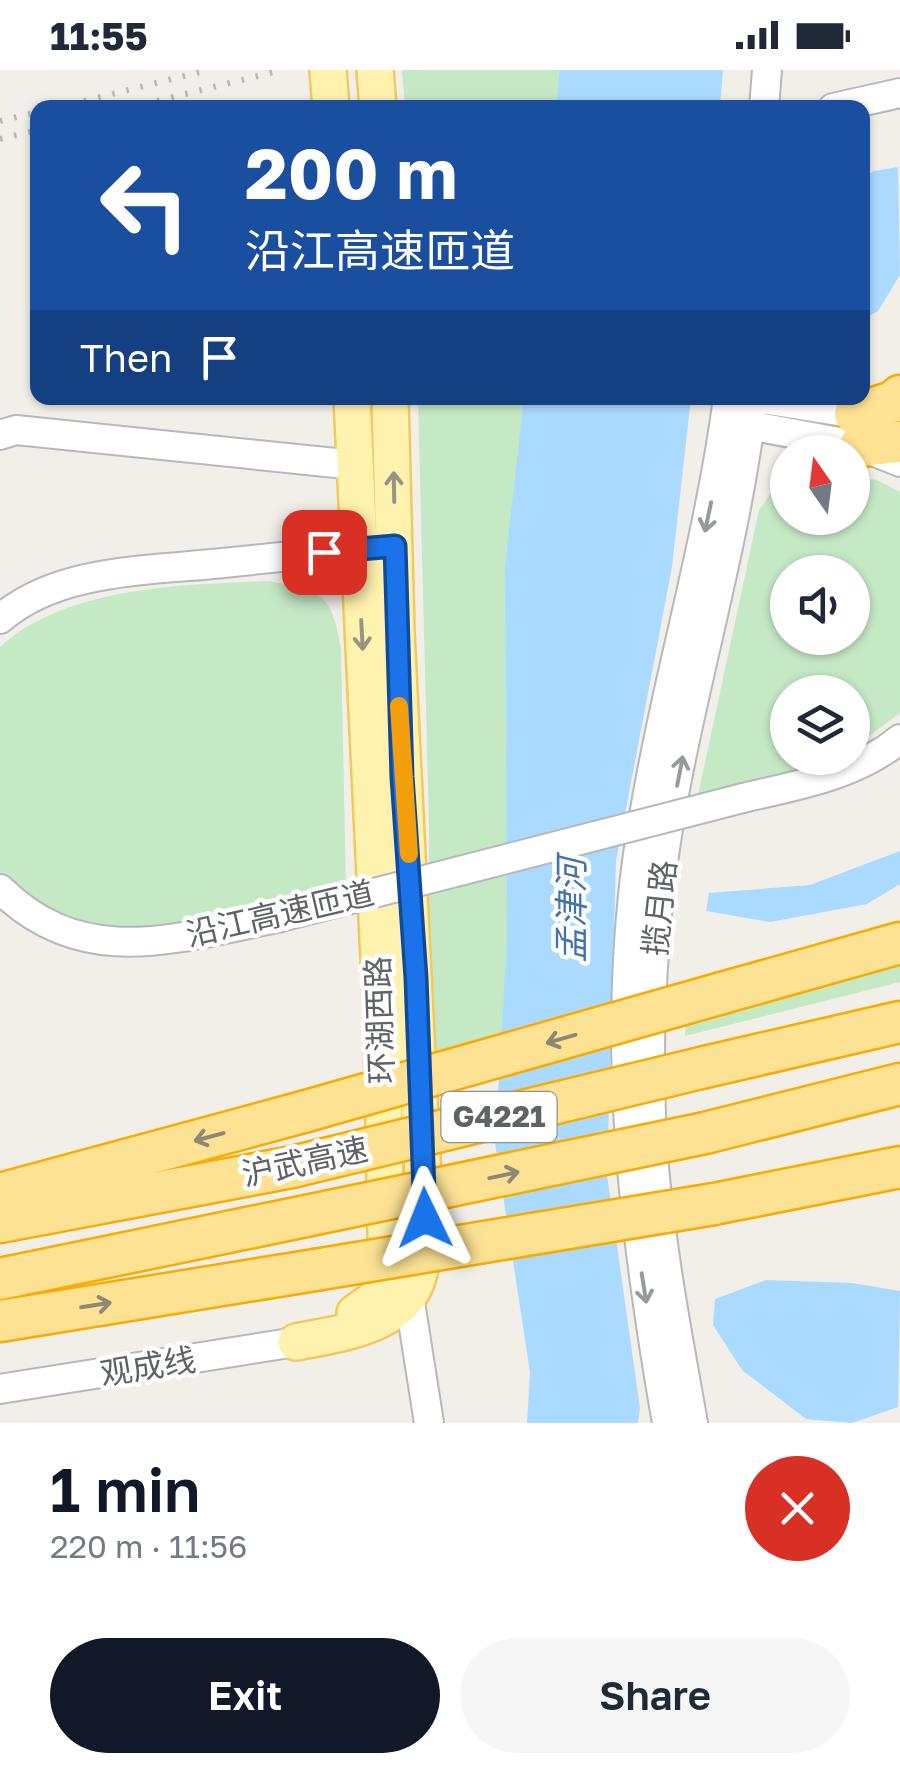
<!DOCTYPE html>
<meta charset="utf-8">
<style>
body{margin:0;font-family:"Golos Text","Noto Sans SC",sans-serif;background:#f6f6f7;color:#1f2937;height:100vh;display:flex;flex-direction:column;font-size:38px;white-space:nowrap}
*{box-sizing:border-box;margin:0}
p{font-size:32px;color:#747a83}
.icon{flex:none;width:55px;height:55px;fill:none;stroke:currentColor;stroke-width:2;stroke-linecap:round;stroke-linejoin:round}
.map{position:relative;height:1353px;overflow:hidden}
.sheet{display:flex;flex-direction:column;background:#fff;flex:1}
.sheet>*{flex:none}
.hud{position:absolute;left:30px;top:30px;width:840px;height:305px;border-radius:20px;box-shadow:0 2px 8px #0004;background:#1a4fa0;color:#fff;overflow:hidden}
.needle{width:65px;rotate:346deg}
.fabs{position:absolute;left:770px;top:365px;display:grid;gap:20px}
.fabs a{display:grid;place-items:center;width:100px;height:100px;border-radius:50%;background:#fff;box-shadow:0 2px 8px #0004;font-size:50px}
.pin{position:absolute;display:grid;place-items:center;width:85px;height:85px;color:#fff;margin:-42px;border-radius:20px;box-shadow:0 5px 15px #0006}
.me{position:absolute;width:110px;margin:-55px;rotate:358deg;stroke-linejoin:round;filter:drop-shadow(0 0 8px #0008)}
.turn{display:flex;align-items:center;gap:35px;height:210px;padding:0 50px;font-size:45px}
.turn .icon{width:130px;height:130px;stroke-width:2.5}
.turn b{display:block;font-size:70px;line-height:85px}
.then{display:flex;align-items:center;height:95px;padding:0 50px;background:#0003;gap:20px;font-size:38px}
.round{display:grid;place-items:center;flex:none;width:105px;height:105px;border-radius:52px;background:#f6f6f7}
.headline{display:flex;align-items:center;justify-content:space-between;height:170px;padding:0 50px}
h1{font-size:60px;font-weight:600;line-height:75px;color:#111827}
.action{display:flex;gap:20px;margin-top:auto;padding:20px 50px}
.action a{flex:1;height:115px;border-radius:60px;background:#111827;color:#fff;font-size:40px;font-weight:600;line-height:115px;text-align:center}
.action a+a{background:#f6f6f7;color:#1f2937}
.status{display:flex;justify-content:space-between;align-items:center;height:70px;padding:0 50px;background:#fff;direction:ltr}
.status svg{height:28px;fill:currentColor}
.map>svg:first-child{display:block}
.green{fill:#c5e8c5;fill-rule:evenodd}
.water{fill:#aadaff}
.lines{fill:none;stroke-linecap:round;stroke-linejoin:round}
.minor-casing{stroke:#b5b8bc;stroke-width:32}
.major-casing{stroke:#f2c960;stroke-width:40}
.highway-casing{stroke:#f9ab00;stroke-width:45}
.minor{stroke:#fff;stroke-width:28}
.major{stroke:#fff2af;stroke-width:35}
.highway{stroke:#fde293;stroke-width:40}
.rail{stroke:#b6b7b8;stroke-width:6;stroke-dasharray:2.5 12;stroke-linecap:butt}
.minor-bridge-casing{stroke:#b5b8bc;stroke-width:32;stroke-linecap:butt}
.highway-bridge-casing{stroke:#f9ab00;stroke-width:45;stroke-linecap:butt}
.minor-bridge{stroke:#fff;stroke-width:28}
.highway-bridge{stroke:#fde293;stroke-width:40}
.oneway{stroke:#979581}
.oneway2{stroke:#979a9d}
.oneway3{stroke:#8e8975}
.route-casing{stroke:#114b97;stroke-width:25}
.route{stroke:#1a73e8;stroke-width:18}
.slow{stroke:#f59e0b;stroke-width:18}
.labels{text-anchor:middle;stroke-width:9;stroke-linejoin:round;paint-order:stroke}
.shield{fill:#fff;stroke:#8f9295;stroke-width:2.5}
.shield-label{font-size:30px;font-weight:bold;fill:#5f6368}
.street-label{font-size:32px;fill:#5f6368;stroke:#fff}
.water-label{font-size:35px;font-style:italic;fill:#4174aa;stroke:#fff}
</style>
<div class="status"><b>11:55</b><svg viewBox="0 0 49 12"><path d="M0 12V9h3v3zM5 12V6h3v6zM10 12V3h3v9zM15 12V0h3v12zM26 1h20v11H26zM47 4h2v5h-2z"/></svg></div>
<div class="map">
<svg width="900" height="1353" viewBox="0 0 900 1353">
<rect width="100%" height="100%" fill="#f1efe8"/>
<g class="green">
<path d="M402,0H600L597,37H405Z"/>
<path d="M418,328H577L552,972L428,1004L429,756Z"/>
<path d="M853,406L877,410L900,422V643L853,678L852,622H788V688H837L827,694L697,730L759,440L776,416L787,410L788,448H852ZM788,502H852V568H788Z"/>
<path d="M269,511C322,521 331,522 341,578L346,820L195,856L128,862L66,854L0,807V577C68,516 182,515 269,511Z"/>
<path d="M900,895V912L685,966L686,954Z"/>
</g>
<g class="water">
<path d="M560,0H723L720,37H556Z"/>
<path d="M898,97L900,205L878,241L863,249V108L874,101Z"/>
<path d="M524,328H691L672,497L616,791L607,1105L640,1338L638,1353H527L530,1302L495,1073L507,872L505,497Z"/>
<path d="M900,781V814L867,834L770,852L706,841L709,823L810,815Z"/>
<path d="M766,1210L852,1213L900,1221L898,1337L852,1353L806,1349L742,1300L713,1255L715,1229Z"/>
</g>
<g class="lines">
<g class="minor-casing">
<g id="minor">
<path d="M764,38L767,0"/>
<path d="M833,38L900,23"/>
<path d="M757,328L869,346"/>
<path d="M732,352L860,376L900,392"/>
<path d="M0,365L16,360L355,395"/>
<path d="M0,549C58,498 150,501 223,493C274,488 326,482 377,477"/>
<path d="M743,728C798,715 855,706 900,669"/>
<path d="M0,819C83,901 176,868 277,848"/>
<path d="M409,1226L429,1353"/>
<path d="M0,1319L296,1272"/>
<path d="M667,1353C632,1154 609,960 642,758C665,614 709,473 728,328"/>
<path d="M693,1353C678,1269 662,1184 654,1098C648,1019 649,936 656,856C670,677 733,506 753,328"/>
</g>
</g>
<g class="major-casing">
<g id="major">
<path d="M328,0L331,38"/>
<path d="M375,0L378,38"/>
<path d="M352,328L382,951L387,1220L355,1243"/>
<path d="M296,1272C341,1263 406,1257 419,1203C423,1186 423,1166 425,1148L396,562L390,328"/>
</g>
</g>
<g class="highway-casing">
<g id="highway">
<path d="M855,344L893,332L900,326"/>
<path d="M860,376L900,372"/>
<path d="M722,923L900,873"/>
<path d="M705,997L900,952"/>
<path d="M705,1063L900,1014"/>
<path d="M0,1124L303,1042"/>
<path d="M714,1134L900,1097"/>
<path d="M0,1152L292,1097"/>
<path d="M0,1209L306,1146"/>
<path d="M0,1251L315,1200"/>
</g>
</g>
<use href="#minor" class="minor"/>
<use href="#major" class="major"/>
<use href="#highway" class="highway"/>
<g class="rail">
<path d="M56,38L208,0"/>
<path d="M129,38L282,0"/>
<path d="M0,51L38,42"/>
<path d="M0,69L38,60"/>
</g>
<g class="minor-bridge-casing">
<path id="minor-bridge" d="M277,848L743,728"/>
</g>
<g class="highway-bridge-casing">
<g id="highway-bridge">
<path d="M303,1042L722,923"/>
<path d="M292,1097L705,997"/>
<path d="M306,1146L705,1063"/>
<path d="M315,1200L714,1134"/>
</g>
</g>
<use href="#minor-bridge" class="minor-bridge"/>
<use href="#highway-bridge" class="highway-bridge"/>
</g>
<defs><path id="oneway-shaft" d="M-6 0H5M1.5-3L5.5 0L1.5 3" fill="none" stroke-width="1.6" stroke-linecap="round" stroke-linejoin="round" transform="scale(2.5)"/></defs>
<g class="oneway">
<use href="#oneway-shaft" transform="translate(394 417) rotate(-91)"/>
<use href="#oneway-shaft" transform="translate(362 565) rotate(87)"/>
</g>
<g class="oneway2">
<use href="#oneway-shaft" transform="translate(708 447) rotate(102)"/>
<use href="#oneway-shaft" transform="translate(680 701) rotate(-79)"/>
<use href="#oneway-shaft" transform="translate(644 1218) rotate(81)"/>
</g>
<g class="oneway3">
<use href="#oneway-shaft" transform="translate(561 969) rotate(164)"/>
<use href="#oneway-shaft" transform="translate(209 1067) rotate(165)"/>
<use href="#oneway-shaft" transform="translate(504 1105) rotate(-12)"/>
<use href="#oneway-shaft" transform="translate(96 1235) rotate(-9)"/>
</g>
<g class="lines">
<g class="route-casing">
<path id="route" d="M324,482L395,476L402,707L416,908L425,1148"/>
</g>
<use href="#route" class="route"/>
<path class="slow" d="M399,636L409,784"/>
</g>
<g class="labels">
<rect class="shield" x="441.5" y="1022" width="115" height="50" rx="8"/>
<g class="shield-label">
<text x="499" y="1057">G4221</text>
</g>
<g class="street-label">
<text transform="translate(660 838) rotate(-84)" y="11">揽月路</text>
<text transform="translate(280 844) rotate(-13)" y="11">沿江高速匝道</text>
<text transform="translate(380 950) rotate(-92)" y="11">环湖西路</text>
<text transform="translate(305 1092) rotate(-12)" y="11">沪武高速</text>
<text transform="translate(148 1297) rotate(-9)" y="11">观成线</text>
</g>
<g class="water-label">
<text transform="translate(572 840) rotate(-90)" y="12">孟津河</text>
</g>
</g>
</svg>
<div class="fabs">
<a><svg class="needle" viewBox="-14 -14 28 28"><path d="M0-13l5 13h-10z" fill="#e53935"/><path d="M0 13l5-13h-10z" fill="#747a83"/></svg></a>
<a><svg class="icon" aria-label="sound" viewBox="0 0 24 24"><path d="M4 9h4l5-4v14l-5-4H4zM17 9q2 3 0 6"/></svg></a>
<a><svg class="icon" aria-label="layers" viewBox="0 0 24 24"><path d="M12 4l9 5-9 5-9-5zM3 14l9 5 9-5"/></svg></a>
</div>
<div class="pin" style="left:324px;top:482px;background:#d93025"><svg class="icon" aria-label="arrive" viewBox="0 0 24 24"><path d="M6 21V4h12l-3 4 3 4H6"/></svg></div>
<svg class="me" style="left:425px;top:1148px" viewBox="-20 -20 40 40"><path d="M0-17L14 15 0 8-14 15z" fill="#1a73e8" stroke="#fff" stroke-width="4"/></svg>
<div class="hud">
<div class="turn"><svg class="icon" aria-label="left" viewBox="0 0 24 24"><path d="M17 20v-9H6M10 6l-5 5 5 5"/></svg><div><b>200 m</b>沿江高速匝道</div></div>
<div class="then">Then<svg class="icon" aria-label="arrive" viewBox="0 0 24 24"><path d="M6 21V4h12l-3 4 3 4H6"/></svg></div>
</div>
</div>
<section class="sheet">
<div class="headline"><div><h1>1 min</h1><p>220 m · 11:56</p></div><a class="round" style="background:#d93025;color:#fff"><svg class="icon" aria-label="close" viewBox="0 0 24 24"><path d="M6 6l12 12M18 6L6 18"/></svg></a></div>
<div class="action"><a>Exit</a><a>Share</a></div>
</section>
